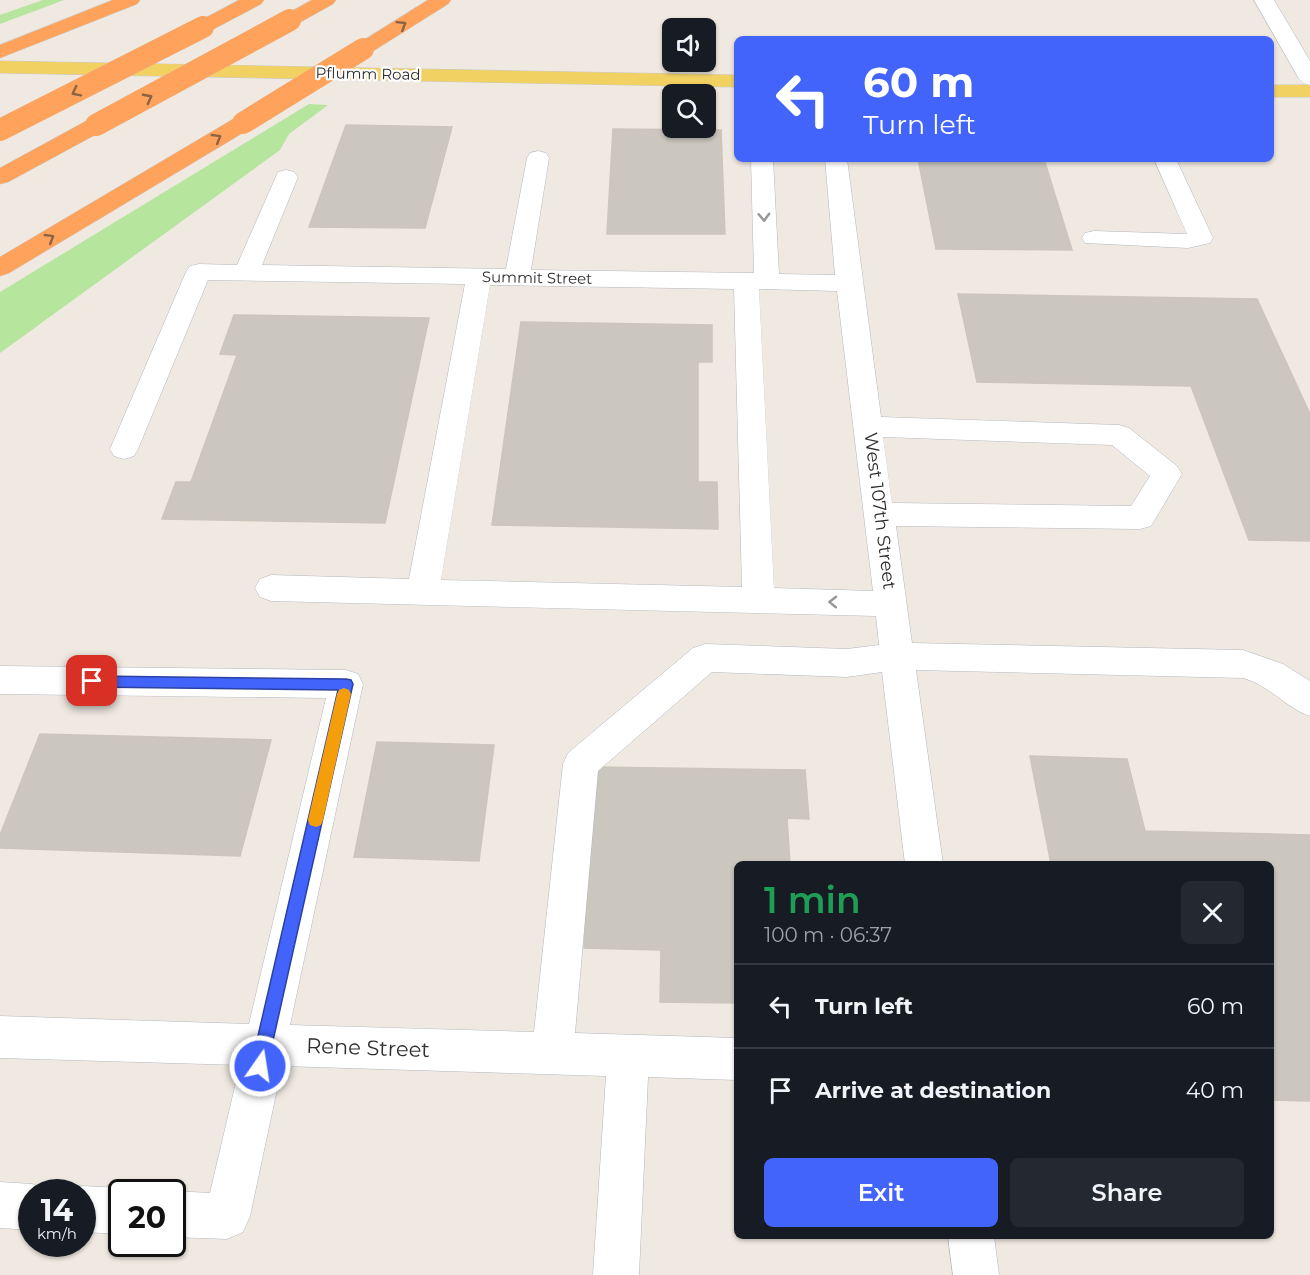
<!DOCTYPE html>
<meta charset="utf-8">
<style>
body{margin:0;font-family:Montserrat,sans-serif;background:#242831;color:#f1f3f6;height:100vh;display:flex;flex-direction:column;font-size:22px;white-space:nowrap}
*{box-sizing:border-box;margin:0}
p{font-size:20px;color:#9ea1a6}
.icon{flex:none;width:33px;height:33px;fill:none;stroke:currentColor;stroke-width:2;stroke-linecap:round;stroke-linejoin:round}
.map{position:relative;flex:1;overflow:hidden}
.drawer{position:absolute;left:734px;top:861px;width:540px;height:378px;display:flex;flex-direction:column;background:#171b24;border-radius:9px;box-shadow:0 2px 4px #0004}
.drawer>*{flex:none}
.guide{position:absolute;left:734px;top:36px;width:540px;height:126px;border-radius:9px;box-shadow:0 2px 4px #0004;background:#4264fb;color:#fff;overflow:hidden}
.fabs{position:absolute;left:662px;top:18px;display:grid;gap:12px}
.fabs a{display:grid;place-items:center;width:54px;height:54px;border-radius:9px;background:#171b24;box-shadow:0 2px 4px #0004;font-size:30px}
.speed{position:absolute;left:18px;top:1179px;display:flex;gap:12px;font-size:30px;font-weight:700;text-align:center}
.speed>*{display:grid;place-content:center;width:78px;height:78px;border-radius:50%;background:#171b24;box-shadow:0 2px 4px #0004;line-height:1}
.speed small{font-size:15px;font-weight:400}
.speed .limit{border:3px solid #111;border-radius:9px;background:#fff;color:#111}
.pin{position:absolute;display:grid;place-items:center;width:51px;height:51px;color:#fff;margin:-26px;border-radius:12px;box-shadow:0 3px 9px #0006}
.me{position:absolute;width:66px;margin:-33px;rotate:13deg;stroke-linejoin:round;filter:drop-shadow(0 0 4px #0008)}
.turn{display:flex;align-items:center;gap:21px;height:126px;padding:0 30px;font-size:27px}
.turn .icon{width:78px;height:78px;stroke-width:2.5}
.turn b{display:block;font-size:42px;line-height:51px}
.round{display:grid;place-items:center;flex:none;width:63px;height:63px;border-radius:9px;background:#242831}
.head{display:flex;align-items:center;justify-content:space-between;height:102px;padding:0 30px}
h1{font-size:36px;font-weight:600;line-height:45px;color:#1e9e55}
.cta{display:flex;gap:12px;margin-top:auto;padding:12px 30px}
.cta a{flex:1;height:69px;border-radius:9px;background:#4264fb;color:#fff;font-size:24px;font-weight:600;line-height:69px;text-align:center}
.cta a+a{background:#242831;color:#f1f3f6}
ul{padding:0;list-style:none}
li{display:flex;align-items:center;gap:18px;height:84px;padding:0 30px;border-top:2px solid #363941}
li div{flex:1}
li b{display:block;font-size:22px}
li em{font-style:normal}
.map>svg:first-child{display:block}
.green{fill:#b6e59e}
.building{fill:#cbc7bf;stroke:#cbc5ba;stroke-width:1.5}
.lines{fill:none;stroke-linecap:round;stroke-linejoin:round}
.minor-casing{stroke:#b4b7c1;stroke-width:1}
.major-casing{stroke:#c9c9c9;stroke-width:1}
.highway-casing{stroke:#c9c9c9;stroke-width:1}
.minor{fill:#fff;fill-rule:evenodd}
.major{fill:#f2d163;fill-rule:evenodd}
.highway{fill:#ffa35c;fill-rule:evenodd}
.highway-bridge-casing{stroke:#c9c9c9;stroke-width:22;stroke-linecap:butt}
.highway-bridge{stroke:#ffa35c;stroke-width:22}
.oneway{stroke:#8c6343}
.oneway2{stroke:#969696}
.route{fill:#4264fb;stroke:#2b41a3;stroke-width:1.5}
.slow{fill:#f59e0b}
.labels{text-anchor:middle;stroke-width:4.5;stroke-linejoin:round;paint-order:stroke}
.far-street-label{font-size:15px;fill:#2e2e2e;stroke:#fff}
.street-label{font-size:18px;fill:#2e2e2e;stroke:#fff}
.near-street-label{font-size:21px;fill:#2e2e2e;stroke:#fff}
</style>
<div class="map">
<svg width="1310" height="1275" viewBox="0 0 1310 1275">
<rect width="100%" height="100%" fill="#efe9e1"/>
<g class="green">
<path d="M43,0H64L0,24V15Z"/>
<path d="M309,104L328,105L289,134L280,150L0,353V292Z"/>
</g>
<g class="building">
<path d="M346,125L452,127L425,228L309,227Z"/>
<path d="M613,129L721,130L725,234H607Z"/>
<path d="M918,159H1044L1072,250L936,249Z"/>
<path d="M958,294L1257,299L1310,414V541L1249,540L1191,386L977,382Z"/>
<path d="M234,315L429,318L385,523L162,519L176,482H191L237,355L220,354Z"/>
<path d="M521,322L712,325V362H698V482H717L718,529L492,525Z"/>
<path d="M40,734L271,740L240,856L0,848V835Z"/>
<path d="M377,742L494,745L479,861L354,857Z"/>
<path d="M1030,756L1127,759L1145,831L1310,835V1101L1270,1100V864H1051Z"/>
<path d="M595,767L805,770L809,819L787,818L790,864H736V1003L660,1002L661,950L584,948Z"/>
</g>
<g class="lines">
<g class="minor-casing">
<g id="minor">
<path d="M1254,0H1274L1310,61V85L1303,83L1299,79Z"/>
<path d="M538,151L546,153L549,158L531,270L754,273L751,159H773L779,274L835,275L825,159H847L881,417L1119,425L1129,428L1177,466L1182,474L1151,526L1140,529L896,526L912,643L1243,650L1283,664L1310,681V716C1285,708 1270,685 1243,678L916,670L943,864H905L882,672L847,677L712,672L598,771L575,1033L736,1038V1080L648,1077L639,1275H593L606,1076L282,1066L250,1216L243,1232L227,1239L172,1237V1192H169L172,1191L210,1193L240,1065L0,1058V1016L249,1024L326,698L0,694V666L346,670L358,674L363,684L290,1025L534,1032L563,764L568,753L693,648L705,644L847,649L879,645L876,616L271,601L260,597L255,588L260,579L271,575L409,579L465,284L208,280L138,449L134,456L124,459L114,456L110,449L186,272L190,266L199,264L237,265L278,172L286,170L294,172L298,177L262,265L506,269L527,158L530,153ZM490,285L734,289L742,587L441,580ZM759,289L837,291L873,591L774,588ZM883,437L1112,445L1150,476L1131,506L892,503Z"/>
<path d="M1154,159H1176L1213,238L1210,243L1188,248L1085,243L1082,238L1085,233L1094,231L1187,234Z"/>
<path d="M0,1182L32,1184L48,1191L32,1192V1230L0,1228Z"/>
<path d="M82,1186L122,1188L132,1192H122V1234L82,1232V1192H67Z"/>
<path d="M948,1236H994L999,1275H953Z"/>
</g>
</g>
<g class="major-casing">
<g id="major">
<path d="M0,61L736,75V87L0,73Z"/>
<rect x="1270" y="85" width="40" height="12"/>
</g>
</g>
<g class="highway-casing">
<g id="highway">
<path d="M113,0H140L137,4L0,58V45Z"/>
<path d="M239,0H264L261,4L210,31H196L193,27L196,23Z"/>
<path d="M312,0H336L333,4L297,24H283L280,20L283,16Z"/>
<path d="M428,0H451L448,4L370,53H356L353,49L356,45Z"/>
<path d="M243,116L251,118L254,123L251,128L9,273L0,276V257L235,118Z"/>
<path d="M96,118L104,120L107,125L104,130L8,182L0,184V168L88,120Z"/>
</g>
</g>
<use href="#minor" class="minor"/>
<use href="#major" class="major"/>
<use href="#highway" class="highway"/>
<g class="highway-bridge-casing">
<g id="highway-bridge">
<path d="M243,123L363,49"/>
<path d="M96,125L290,20"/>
<path d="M0,130L203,27"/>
</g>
</g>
<use href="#highway-bridge" class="highway-bridge"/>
</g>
<defs><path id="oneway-chevron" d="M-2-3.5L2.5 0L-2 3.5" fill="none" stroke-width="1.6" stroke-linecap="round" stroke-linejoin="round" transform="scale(1.5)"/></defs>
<g class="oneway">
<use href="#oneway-chevron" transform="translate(402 25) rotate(-32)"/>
<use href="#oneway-chevron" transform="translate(76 92) rotate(153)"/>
<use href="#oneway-chevron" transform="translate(148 98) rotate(-28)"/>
<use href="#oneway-chevron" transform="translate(217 138) rotate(-31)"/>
<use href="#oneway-chevron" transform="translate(50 238) rotate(-31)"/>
</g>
<g class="oneway2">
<use href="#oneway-chevron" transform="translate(764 217) rotate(88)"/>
<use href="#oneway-chevron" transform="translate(833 602) rotate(-179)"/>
</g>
<path class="route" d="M92,676L346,679L351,680L353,684L266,1072L260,1075L254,1072L251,1066L338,690L92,687L87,686L85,681L87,677Z"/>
<path class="slow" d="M344,688L349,690L351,694L323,820L321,825L316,827L310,825L308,820L337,694L339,690Z"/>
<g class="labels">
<g class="far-street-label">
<text transform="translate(368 74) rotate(1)" y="5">Pflumm Road</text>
<text transform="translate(537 278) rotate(1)" y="5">Summit Street</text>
</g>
<g class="street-label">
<text transform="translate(880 511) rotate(83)" y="6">West 107th Street</text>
</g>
<g class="near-street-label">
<text transform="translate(368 1048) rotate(2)" y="7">Rene Street</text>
</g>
</g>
</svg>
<div class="fabs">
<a><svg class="icon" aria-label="sound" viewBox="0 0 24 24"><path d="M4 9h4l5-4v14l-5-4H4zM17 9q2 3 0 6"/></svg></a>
<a><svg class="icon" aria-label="search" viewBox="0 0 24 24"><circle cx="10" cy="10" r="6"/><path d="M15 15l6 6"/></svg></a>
</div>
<div class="speed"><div>14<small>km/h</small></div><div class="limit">20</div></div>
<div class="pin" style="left:92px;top:681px;background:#d93025"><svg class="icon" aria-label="arrive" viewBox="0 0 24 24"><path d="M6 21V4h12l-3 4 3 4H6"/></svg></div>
<svg class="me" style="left:260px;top:1066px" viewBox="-20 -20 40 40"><circle r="17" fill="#4264fb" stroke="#fff" stroke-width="3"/><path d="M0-11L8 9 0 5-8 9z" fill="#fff"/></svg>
<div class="guide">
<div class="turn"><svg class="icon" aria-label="left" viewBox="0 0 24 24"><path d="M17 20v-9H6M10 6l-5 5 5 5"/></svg><div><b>60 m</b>Turn left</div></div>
</div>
<section class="drawer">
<div class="head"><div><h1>1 min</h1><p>100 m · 06:37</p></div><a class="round"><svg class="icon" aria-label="close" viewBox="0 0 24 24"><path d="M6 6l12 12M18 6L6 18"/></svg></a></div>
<ul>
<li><svg class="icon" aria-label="left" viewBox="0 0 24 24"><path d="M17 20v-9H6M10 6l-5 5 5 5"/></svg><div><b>Turn left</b></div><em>60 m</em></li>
<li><svg class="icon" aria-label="arrive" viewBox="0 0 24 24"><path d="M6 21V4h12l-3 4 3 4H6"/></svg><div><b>Arrive at destination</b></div><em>40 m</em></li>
</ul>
<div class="cta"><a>Exit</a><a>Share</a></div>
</section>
</div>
